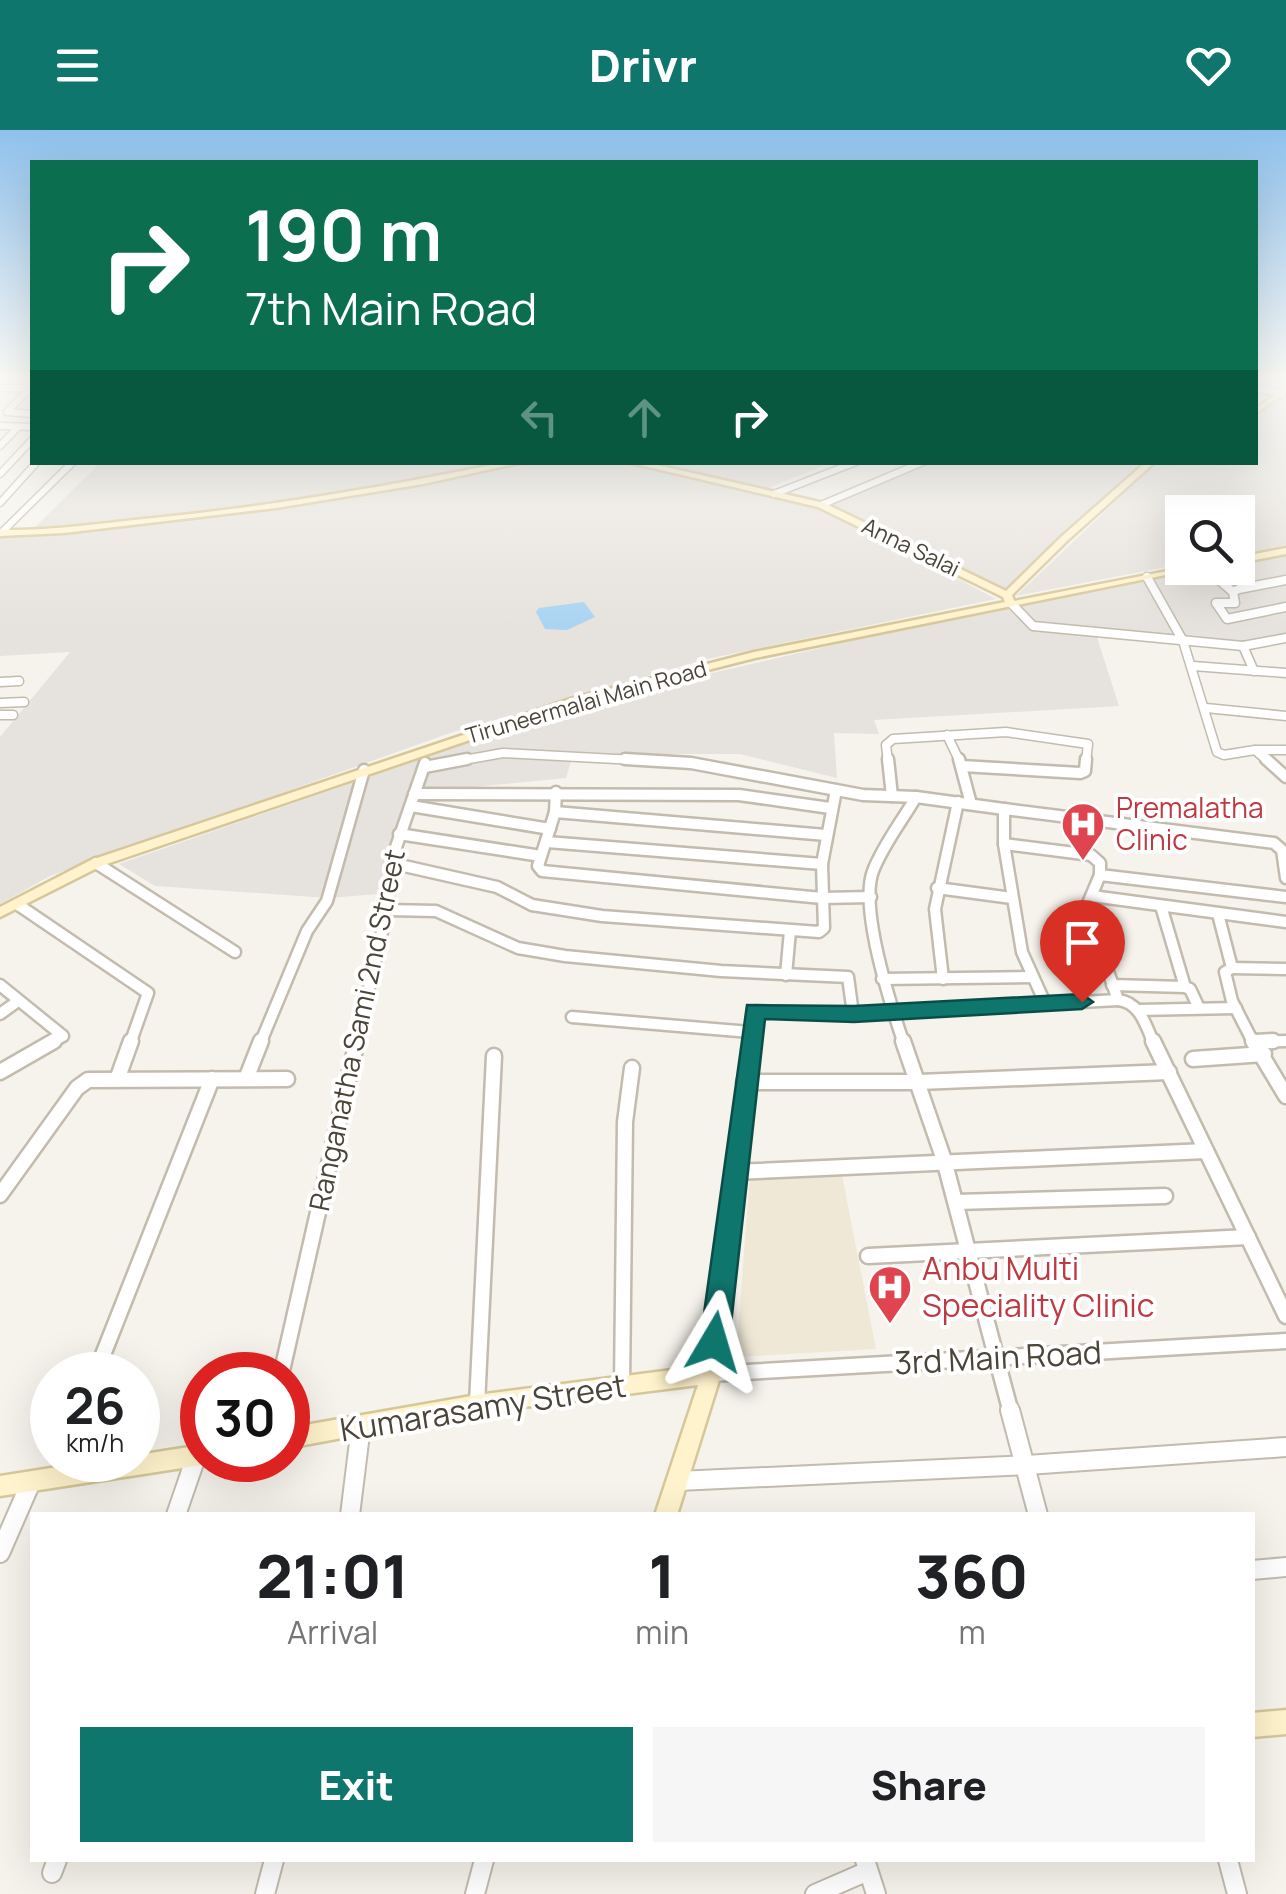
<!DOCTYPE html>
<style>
body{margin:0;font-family:Manrope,sans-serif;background:#f6f6f6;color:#202124;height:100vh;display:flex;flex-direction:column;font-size:38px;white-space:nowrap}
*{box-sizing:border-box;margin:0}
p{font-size:32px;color:#757577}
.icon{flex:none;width:55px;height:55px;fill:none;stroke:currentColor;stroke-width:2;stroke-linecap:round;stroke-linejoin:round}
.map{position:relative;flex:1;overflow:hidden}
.drawer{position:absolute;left:30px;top:1382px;width:1225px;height:350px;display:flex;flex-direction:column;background:#fff;border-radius:0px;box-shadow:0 10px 40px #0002}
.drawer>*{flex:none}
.guide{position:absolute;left:30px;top:30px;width:1228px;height:305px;border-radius:0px;box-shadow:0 10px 40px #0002;background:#0b6e4f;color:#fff;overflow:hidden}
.tools{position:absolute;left:1165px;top:365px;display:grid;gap:20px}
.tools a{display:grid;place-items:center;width:90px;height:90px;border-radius:0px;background:#fff;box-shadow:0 10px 40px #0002;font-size:50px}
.speed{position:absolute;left:30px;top:1222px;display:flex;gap:20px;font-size:50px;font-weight:700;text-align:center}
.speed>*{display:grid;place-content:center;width:130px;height:130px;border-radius:50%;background:#fff;box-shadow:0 10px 40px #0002;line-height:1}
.speed small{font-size:25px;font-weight:400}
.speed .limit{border:15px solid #d22;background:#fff;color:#111}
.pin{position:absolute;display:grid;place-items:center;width:85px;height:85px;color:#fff;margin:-102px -42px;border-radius:50% 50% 50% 0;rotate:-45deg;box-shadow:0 0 10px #0007}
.pin .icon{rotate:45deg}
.me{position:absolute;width:110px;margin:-55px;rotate:7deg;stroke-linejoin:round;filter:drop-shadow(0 0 8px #0008)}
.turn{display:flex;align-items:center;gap:35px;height:210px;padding:0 50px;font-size:45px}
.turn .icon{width:130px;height:130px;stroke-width:2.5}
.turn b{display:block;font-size:70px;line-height:85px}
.lanes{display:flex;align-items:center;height:95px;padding:0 50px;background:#0003;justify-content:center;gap:50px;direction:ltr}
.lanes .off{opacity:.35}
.eta{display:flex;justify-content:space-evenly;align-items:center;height:170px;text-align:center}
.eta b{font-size:60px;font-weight:800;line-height:70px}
.action{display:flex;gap:20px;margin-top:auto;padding:20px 50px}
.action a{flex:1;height:115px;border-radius:0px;background:#0f766e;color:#fff;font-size:40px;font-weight:800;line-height:115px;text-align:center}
.action a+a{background:#f6f6f6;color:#202124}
header{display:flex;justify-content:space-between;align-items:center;height:130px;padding:0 50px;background:#0f766e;color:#fff;font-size:45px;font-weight:800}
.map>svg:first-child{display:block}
.industrial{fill:#e6e2dd}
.education{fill:#efe8d6}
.water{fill:#a9d4f2}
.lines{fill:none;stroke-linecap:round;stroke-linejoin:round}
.street-far4-casing{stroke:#c2bbae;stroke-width:9}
.street-far3-casing{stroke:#c2bbae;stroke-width:11}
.street-far2-casing{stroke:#c2bbae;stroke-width:15}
.street-far1-casing{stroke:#c2bbae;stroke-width:19}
.street-casing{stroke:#c2bbae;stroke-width:22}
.secondary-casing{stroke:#d6c79b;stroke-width:5}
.street-far4{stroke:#fff;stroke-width:6}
.street-far3{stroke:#fff;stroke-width:8}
.street-far2{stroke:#fff;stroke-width:10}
.street-far1{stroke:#fff;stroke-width:14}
.street{stroke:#fff;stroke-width:18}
.secondary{fill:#fff3cd;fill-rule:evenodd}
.route{fill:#0f766e;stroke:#0a4d48;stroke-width:2.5}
.labels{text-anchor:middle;stroke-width:8;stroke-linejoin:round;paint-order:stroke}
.far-street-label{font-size:22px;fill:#4b4439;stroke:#fff}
.health-label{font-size:28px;fill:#be3a42;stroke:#fff;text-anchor:start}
.street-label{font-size:28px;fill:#4b4439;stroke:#fff}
.near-health-label{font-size:32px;fill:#be3a42;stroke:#fff;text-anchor:start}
.near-street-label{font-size:32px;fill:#4b4439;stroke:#fff}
</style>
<header><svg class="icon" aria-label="menu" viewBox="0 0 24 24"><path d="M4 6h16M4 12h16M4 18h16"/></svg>Drivr<svg class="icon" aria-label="heart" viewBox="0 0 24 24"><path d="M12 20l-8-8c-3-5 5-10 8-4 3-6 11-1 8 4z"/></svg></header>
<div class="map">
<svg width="1286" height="1764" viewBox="0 0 1286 1764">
<rect width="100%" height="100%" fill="#f6f3ec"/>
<g class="industrial">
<path d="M1286,264V415L1238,424V382H1182V434L1016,466L1156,333L1255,332V287Z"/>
<path d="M100,333H830L761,361L840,386L996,469L707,529L450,603L50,746L0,774V607L70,522L0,526V401L32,400Z"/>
<path d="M924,333H1142L1003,461L829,375Z"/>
<path d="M1286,423V504L1246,514L1095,501L1119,576L874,590L879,604L834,603L837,648L740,624H573L566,648L412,663L379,764L328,768L155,756L119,734L579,574L1023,471L1207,438H1238V432Z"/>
</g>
<path class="education" d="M841,1040L876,1219L736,1227L750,1045Z"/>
<path class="water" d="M584,472L595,487L567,500L545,499L536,482L539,478Z"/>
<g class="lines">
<g class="street-far4-casing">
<g id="street-far4">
<path d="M0,258H30"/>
<path d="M1255,258L1282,264"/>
<path d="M7,282L32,256"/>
<path d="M7,282L32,284"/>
<path d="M0,296L32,297"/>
<path d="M0,316L18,297"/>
<path d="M0,344L32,310"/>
<path d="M774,364L856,332"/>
<path d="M0,373L37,332"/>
<path d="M821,375L923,332"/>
<path d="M1,403L73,332"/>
</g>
</g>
<g class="street-far3-casing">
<g id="street-far3">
<path d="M1205,438L1233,462"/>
<path d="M1147,447L1183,511L1217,622L1224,625L1255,620"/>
<path d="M1286,450L1239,459L1233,462L1235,473H1216L1227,489L1286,477"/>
<path d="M1010,472L1033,496L1243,516"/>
<path d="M1193,536L1286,543"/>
<path d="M1254,541L1243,516L1286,508"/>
<path d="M0,552L19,551"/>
<path d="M0,573L24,572"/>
<path d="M1206,578L1286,586"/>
<path d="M0,585H13"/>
<path d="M947,605L960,632"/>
<path d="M453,632L503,623L672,632"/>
<path d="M888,632L886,615L893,609L1006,602L1088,614L1086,632"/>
<path d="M1269,632L1255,620H1286"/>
</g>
</g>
<g class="street-far2-casing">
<g id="street-far2">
<path d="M625,629L691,633L863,665L916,667L1004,679V714L1091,725L1100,733V745L1286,767"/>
<path d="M888,629L892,666"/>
<path d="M959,629L971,674"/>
<path d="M1266,629L1286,647"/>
<path d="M962,636L1080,643L1085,641L1086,629"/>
<path d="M425,637L467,629"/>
<path d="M556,662L555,682L538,736L542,741L822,768L871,767"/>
<path d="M414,664L739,665L830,678"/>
<path d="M411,676L550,699"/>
<path d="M1004,679L1274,713L1282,720L1286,748"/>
<path d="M555,682L826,705"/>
<path d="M399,704L541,726"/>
<path d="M547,712L822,734"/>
<path d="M1004,714L1022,822L1045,873"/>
<path d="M96,733L235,822"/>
<path d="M391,733L497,757L532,775L602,786L819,802L824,798L822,734L836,660"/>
<path d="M1100,745L1086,778L1118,870C1140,872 1146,896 1154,914"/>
<path d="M937,758L1012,768"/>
<path d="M1092,766L1286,792"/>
<path d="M17,774L148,863L130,914"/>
<path d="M1161,776L1185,857L1190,859L1199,878"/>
<path d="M387,780L436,781L518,818L565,826L721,841L848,847L853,884"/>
<path d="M1218,784L1232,838L1225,842L1232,871L1254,914"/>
<path d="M1232,838L1286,839"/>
<path d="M786,845L790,801"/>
<path d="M882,849L1033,847"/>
<path d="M943,849L935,779L958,672"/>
<path d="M0,855L63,906L49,914"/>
<path d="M1112,855L1185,857"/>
<path d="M1138,880L1236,878"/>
<path d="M0,884L18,871"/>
<path d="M572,887L750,902"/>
<path d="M1256,912L1286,911"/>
<path d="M260,914L307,801L327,771L364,640"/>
<path d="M356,914L387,780L394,723L425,633"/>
<path d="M751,914L755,881L853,884L1118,870"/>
<path d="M904,914C891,876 859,778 873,741C883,715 902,691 916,667"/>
</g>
</g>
<g class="street-far1-casing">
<g id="street-far1">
<path d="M751,911L711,1244L1286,1211"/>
<path d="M903,911L944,1030L1011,1283"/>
<path d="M1153,911L1286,1186"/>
<path d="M1253,911L1286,966"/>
<path d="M1256,912L1273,911"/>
<path d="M1193,929L1264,924"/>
<path d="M0,942L54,911"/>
<path d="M118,947L131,911"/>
<path d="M246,949L261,911"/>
<path d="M744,952H919L1169,942"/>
<path d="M734,1042L1206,1021"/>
<path d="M0,1065L77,958L88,950L287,949"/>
<path d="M956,1072L1165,1066"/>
<path d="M868,1126L1248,1107"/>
<path d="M95,1245L212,949"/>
<path d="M281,1245L357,911"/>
<path d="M622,1256L625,992L632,938"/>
<path d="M477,1274L494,926"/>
</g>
</g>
<g class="street-casing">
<g id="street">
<path d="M1010,1280L1038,1385"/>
<path d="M678,1351L1027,1335L1286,1317"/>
<path d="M176,1385L196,1327"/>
<path d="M350,1385L361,1296"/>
<path d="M0,1423L31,1352"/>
<path d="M1252,1440L1286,1437"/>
<path d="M865,1730L876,1764"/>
<path d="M1228,1730L1237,1764"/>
<path d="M52,1743L57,1730"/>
<path d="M265,1764L274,1730"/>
<path d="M475,1764L484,1730"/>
<path d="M815,1764L868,1741"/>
</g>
</g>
<g class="secondary-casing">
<g id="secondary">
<path d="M1286,257V262L1255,284V279Z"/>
<path d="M506,332H524L423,354L276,378L64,403L0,406V400C48,401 96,394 144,389C266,377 386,357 506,332Z"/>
<path d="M627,332H644L824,373L1006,461L1061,407L1146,332H1155L1067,411L1012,465L1014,471L1183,438H1200L755,528L578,573L101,736L0,787V777L91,730L570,569L754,522L1005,472L1003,467L818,377Z"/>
<path d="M1286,418V424L1238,433V427Z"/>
<path d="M711,1235L718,1238L721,1244L677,1385H655L698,1255L477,1283L288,1318V1298L477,1265Z"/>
<path d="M202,1315V1330H210L202,1335L0,1366V1346L102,1330H138V1325Z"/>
<path d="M1286,1580V1604L1252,1607V1583Z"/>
</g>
</g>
<use href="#street-far4" class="street-far4"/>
<use href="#street-far3" class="street-far3"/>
<use href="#street-far2" class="street-far2"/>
<use href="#street-far1" class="street-far1"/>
<use href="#street" class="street"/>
<use href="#secondary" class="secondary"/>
</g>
<linearGradient id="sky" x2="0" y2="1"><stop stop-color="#8fc1ec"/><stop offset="0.5" stop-color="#fbfaf6"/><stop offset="1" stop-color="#fbfaf6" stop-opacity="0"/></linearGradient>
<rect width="1286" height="497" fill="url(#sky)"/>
<path class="route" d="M1082,864L1093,872L1082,879L854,892L765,889L729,1212L725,1222L714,1225L704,1222L700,1212L747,875L854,876Z"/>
<defs>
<g id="hospital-pin" transform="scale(2.25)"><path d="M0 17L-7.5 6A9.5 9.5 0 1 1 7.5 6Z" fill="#e0444e" stroke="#fff"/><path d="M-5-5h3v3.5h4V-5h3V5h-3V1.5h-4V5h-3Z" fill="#fff"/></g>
</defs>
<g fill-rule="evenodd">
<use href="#hospital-pin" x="1083" y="694"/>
<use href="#hospital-pin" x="890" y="1157"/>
</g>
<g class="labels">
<g class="far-street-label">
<text transform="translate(911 417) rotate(26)" y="8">Anna Salai</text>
<text transform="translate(586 572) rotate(-16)" y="8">Tiruneermalai Main Road</text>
</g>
<g class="health-label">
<text x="1116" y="688">Premalatha<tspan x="1116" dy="32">Clinic</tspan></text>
</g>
<g class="street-label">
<text transform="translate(357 900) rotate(-78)" y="10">Ranganatha Sami 2nd Street</text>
</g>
<g class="near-health-label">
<text x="922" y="1150">Anbu Multi<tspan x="922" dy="37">Speciality Clinic</tspan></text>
</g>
<g class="near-street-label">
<text transform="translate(998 1228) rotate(-3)" y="11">3rd Main Road</text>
<text transform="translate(483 1278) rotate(-9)" y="11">Kumarasamy Street</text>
</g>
</g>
</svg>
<div class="tools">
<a><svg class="icon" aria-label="search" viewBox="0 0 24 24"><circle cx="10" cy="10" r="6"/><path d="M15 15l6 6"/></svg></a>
</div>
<div class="speed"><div>26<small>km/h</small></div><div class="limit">30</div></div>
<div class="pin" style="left:1082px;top:872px;background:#d93025"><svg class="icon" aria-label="arrive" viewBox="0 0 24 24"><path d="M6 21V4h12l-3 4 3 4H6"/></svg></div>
<svg class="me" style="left:714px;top:1212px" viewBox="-20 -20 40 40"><path d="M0-17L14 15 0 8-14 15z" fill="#0f766e" stroke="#fff" stroke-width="4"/></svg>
<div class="guide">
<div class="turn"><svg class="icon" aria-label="right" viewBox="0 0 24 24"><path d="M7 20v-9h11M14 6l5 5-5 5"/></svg><div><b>190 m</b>7th Main Road</div></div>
<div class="lanes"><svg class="icon off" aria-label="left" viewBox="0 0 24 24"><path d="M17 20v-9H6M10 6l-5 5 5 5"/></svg><svg class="icon off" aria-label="ahead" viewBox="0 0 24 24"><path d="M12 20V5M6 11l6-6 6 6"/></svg><svg class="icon" aria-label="right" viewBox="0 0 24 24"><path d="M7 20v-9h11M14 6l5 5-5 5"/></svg></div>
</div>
<section class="drawer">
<div class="eta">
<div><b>21:01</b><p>Arrival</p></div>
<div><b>1</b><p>min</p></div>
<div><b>360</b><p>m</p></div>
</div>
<div class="action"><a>Exit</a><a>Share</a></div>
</section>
</div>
